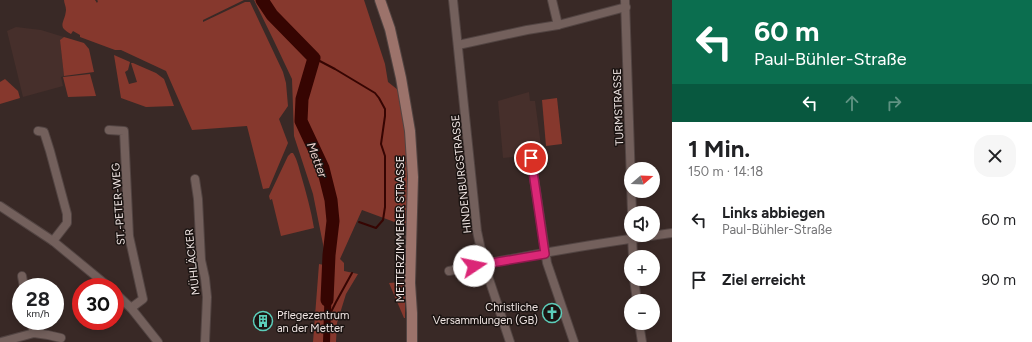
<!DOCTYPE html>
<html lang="de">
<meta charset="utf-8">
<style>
body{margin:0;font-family:Figtree,sans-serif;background:#f6f6f6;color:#202124;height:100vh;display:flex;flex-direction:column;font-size:15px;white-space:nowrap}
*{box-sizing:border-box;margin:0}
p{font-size:13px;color:#757577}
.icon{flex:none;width:22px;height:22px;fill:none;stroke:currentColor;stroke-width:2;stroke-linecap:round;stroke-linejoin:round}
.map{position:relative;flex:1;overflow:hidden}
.sheet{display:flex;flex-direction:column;background:#fff;width:360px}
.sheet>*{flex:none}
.top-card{background:#0b6e4f;color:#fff;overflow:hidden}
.needle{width:26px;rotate:71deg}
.controls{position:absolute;left:624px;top:162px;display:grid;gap:8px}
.controls a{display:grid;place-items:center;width:36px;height:36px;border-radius:50%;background:#fff;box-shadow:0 2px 6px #0003;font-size:20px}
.speed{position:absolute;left:12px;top:278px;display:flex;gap:8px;font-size:20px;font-weight:700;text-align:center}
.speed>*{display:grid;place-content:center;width:52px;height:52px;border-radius:50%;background:#fff;box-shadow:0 2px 6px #0003;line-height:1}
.speed small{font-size:10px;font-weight:400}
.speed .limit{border:6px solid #d22;background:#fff;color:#111}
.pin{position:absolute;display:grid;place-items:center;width:34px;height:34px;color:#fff;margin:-17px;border:2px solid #fff;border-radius:50%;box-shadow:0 1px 4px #0007}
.me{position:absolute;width:44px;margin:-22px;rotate:79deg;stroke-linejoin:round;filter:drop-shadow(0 0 3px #0008)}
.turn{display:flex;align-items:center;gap:14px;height:84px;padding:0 16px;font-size:18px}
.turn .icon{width:52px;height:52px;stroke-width:2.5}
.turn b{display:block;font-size:28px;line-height:34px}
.lanes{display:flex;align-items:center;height:38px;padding:0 16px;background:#0003;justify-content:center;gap:20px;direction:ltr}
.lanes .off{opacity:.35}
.round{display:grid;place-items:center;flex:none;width:42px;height:42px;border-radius:16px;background:#f6f6f6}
.overview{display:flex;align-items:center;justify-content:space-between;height:68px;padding:0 16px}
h1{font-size:24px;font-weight:700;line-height:30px}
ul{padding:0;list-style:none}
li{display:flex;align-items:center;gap:12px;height:60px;padding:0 16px}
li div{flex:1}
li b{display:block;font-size:15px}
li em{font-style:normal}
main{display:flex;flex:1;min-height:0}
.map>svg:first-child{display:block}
.built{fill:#462f2b}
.green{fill:#86382d}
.water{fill:#360502}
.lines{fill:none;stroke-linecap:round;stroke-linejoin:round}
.stream{stroke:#360502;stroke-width:2}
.river{stroke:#360502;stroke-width:13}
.street-casing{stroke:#524442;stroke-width:10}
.secondary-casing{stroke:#524442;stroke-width:12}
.street{stroke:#73605c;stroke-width:8}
.secondary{stroke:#9c736b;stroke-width:10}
.route-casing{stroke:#8e194d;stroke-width:10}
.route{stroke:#db2777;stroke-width:7}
.labels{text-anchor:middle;stroke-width:3;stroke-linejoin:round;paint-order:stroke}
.street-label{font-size:11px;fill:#f0e5e3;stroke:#1b1412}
.poi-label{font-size:11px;fill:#f0e5e3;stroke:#1b1412;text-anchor:end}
.water-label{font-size:12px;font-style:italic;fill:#efd3ce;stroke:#1b1412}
</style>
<main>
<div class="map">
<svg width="672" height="342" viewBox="0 0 672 342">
<rect width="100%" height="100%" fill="#392926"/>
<g class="built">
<path d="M16,27L41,30L64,37L60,40L64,76L61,77L63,86L23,97L7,31Z"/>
<path d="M529,92L530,101H535L541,146L520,149L521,156L503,158L498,101Z"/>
</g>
<g class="green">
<path d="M64,0H95L97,3L98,1L97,0H244L203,20V22L245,2H250L283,72L286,83L288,106L279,119L288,143L269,188L263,189L247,126L192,130L166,71L121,50H115L80,37V35L73,31L71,34C56,26 65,23 66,10C66,6 64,3 64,0Z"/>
<path d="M254,0H364L385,64L388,82L398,90L406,127V151L409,190L408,227L362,210L340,259L344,263V271L358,274L346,294L337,323L336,342H313L319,264L329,266L325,254L313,194L294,136L292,79L274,41Z"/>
<path d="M64,37L84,43L89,49L94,72L64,76L60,40Z"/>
<path d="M114,55L130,62L128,70L125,72L129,84L137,82L131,63H133L156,73L164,79L174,106L146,107L121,98Z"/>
<path d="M90,74L96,96L68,97L63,77Z"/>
<path d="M5,79L18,91L20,98L0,104V82Z"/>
<path d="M557,98L562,144L546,146L542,100Z"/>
<path d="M291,153H293C297,159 299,168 301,175C306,192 311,210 314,228L281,236L272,199L270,200L269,196L288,156Z"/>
<path d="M405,282V318H404L389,283Z"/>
</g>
<path class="water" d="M325,282L332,283L330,342H323Z"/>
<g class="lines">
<g class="stream">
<path d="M314,58L335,69L375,93L379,98L385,109V116L381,144L385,156V207L383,220L376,228L359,222"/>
<path d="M329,316L336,302L352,273"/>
</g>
<path class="river" d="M262,0L272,15L314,58L302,99L301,121L323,168L331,200L333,221L329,255L327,300"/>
<g class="street-casing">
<g id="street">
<path d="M453,0L477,231L484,264L510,342"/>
<path d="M552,0L558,25"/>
<path d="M625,0L632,213"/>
<path d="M458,45L527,30L558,25L626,7"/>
<path d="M109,130L124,131L129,236L143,299L131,308"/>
<path d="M38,131L44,132L50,151L67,214V223L53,241"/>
<path d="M531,158L547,263L574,342"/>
<path d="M195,179L198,199L201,260L205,278L207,297L205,342"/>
<path d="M0,206L53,241L109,287"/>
<path d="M632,235L633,257"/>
<path d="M449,271C523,256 598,243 672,233"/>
<path d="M22,276L24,287"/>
<path d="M634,279L637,301"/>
<path d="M115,293L131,308L158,342"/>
<path d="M31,321L34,333"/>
<path d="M639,323L642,342"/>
<path d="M1,342L34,333L48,335L61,338"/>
</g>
</g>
<g class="secondary-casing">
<path id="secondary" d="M380,0L390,29L401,78L410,131L413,177L410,283L412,313V342"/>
</g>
<use href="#street" class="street"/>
<use href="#secondary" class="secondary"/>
</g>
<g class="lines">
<g class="route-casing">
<path id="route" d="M474,266L545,254L531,158"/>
</g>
<use href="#route" class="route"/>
</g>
<defs>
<g id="church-ring" transform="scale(1)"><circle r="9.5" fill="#1b1412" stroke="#5cceba" stroke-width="1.5"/><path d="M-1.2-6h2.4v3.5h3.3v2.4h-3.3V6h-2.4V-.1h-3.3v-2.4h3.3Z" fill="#5cceba"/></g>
<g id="building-ring" transform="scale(1)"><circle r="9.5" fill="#1b1412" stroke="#5cceba" stroke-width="1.5"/><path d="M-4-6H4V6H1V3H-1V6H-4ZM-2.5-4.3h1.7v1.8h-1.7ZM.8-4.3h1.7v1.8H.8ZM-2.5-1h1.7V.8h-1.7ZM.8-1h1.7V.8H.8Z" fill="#5cceba"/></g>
</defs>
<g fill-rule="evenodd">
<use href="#church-ring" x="552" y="313"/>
<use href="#building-ring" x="263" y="321"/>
</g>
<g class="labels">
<g class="street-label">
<text transform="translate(618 107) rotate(-92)" y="4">TURMSTRASSE</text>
<text transform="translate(461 174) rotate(-96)" y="4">HINDENBURGSTRASSE</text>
<text transform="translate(118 204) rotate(-94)" y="4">ST.-PETER-WEG</text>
<text transform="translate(400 229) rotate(-90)" y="4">METTERZIMMERER STRASSE</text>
<text transform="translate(192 262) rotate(-96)" y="4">MÜHLÄCKER</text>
</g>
<g class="poi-label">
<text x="538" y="311">Christliche<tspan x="538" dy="13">Versammlungen (GB)</tspan></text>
<text x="277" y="319" text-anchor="start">Pflegezentrum<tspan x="277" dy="13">an der Metter</tspan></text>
</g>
<g class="water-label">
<text transform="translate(317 160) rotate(69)" y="4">Metter</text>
</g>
</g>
</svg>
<div class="controls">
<a><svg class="needle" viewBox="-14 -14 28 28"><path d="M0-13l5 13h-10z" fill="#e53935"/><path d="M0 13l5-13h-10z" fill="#757577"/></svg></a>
<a><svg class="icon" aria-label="sound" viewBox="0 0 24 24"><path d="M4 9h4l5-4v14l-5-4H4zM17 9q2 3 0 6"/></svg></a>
<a>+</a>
<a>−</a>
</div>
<div class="speed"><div>28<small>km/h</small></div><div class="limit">30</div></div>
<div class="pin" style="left:531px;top:158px;background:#d93025"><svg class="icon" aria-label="arrive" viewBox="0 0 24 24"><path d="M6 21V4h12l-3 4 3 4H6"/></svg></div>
<svg class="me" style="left:474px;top:266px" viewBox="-20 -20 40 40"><circle r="19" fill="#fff"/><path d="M0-13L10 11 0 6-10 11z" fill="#db2777"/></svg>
</div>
<section class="sheet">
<div class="top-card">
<div class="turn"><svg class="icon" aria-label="left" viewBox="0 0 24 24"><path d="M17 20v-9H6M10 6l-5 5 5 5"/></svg><div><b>60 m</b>Paul-Bühler-Straße</div></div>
<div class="lanes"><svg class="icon" aria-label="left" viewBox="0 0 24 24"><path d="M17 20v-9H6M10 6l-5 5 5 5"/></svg><svg class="icon off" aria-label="ahead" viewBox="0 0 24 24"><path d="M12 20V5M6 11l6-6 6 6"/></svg><svg class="icon off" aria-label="right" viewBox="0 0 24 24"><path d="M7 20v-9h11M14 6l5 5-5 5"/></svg></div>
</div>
<div class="overview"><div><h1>1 Min.</h1><p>150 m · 14:18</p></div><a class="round"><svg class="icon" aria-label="close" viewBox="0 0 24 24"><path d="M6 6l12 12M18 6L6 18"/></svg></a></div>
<ul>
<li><svg class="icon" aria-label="left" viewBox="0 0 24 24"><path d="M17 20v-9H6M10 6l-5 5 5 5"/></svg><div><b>Links abbiegen</b><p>Paul-Bühler-Straße</p></div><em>60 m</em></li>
<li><svg class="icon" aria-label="arrive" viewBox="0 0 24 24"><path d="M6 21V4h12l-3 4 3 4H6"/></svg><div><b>Ziel erreicht</b></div><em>90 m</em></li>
</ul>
</section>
</main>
